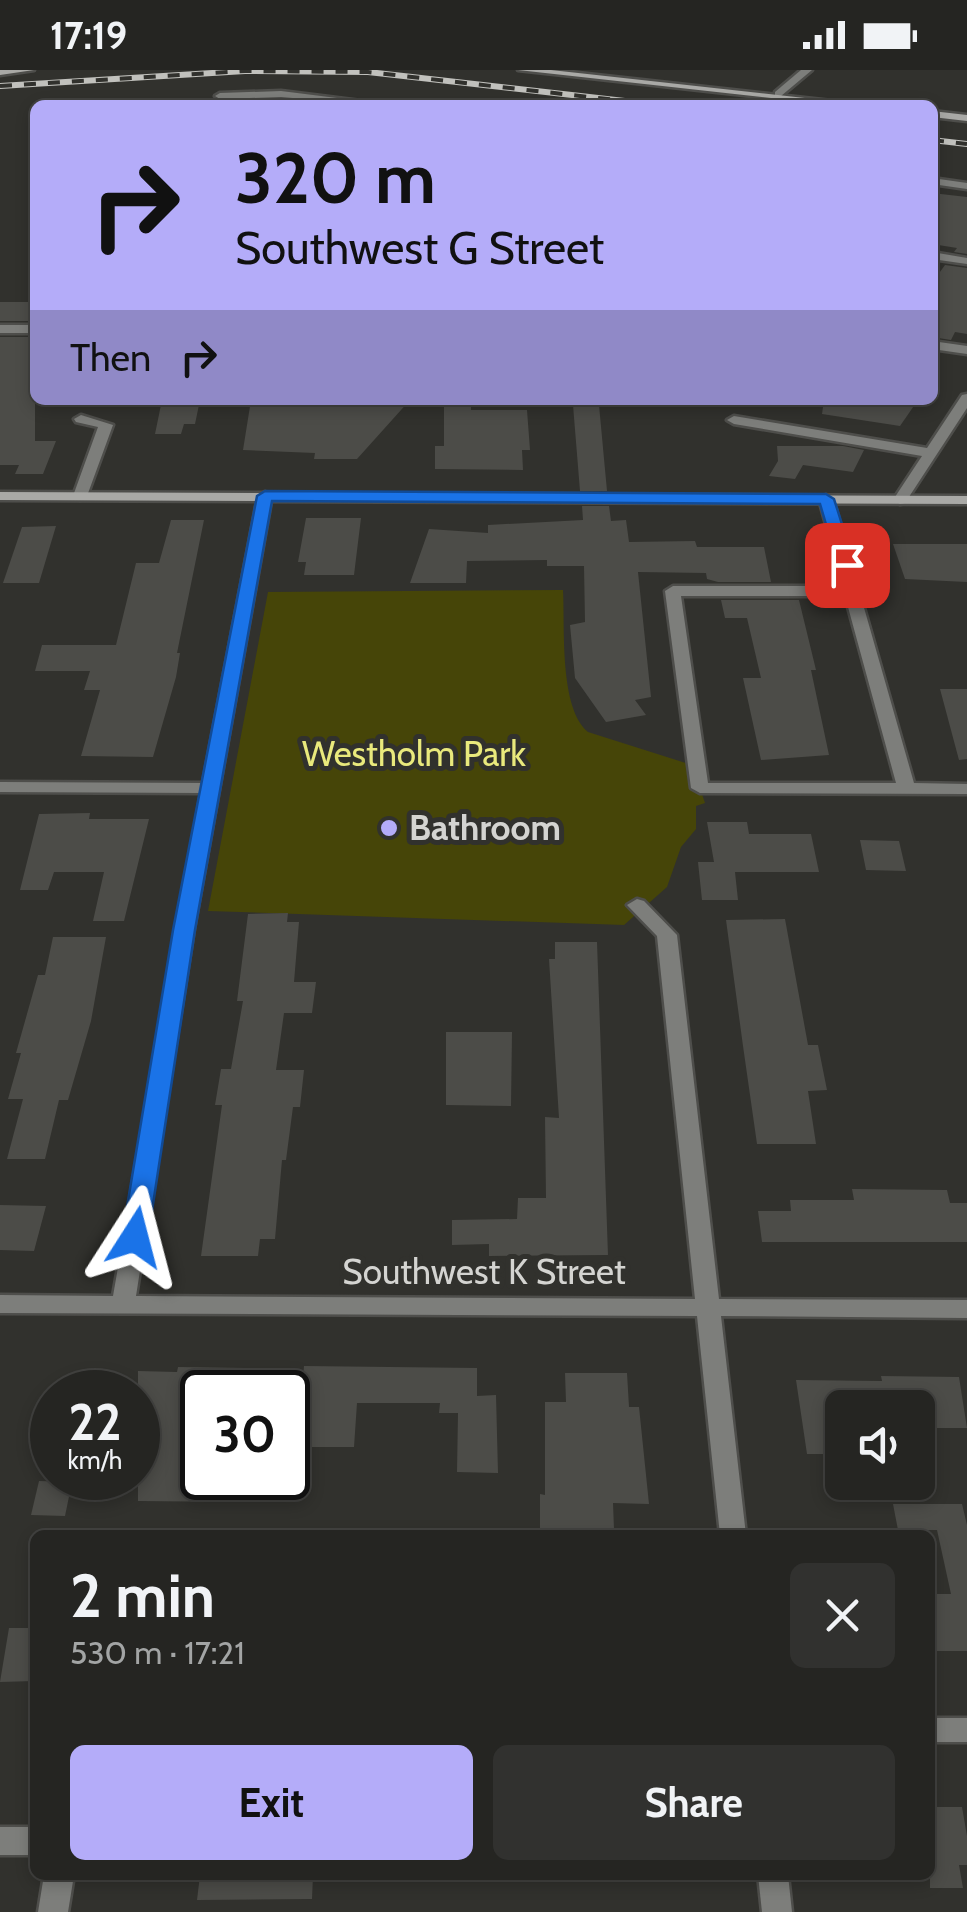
<!DOCTYPE html>
<meta charset="utf-8">
<style>
body{margin:0;font-family:Cabin,sans-serif;background:#31312f;color:#f1f3f6;height:100vh;display:flex;flex-direction:column;font-size:38px;white-space:nowrap}
*{box-sizing:border-box;margin:0}
p{font-size:32px;color:#a3a5a5}
.icon{flex:none;width:55px;height:55px;fill:none;stroke:currentColor;stroke-width:2;stroke-linecap:round;stroke-linejoin:round}
.map{position:relative;flex:1;overflow:hidden}
.details{position:absolute;left:30px;top:1460px;width:905px;height:350px;display:flex;flex-direction:column;background:#252522;border-radius:15px;box-shadow:0 5px 15px #0003,0 0 0 2px #424240}
.details>*{flex:none}
.guide{position:absolute;left:30px;top:30px;width:908px;height:305px;border-radius:15px;box-shadow:0 5px 15px #0003,0 0 0 2px #424240;background:#b4acf9;color:#111;overflow:hidden}
.buttons{position:absolute;left:825px;top:1320px;display:grid;gap:20px}
.buttons a{display:grid;place-items:center;width:110px;height:110px;border-radius:15px;background:#252522;box-shadow:0 5px 15px #0003,0 0 0 2px #424240;font-size:50px}
.speed{position:absolute;left:30px;top:1300px;display:flex;gap:20px;font-size:50px;font-weight:700;text-align:center}
.speed>*{display:grid;place-content:center;width:130px;height:130px;border-radius:50%;background:#252522;box-shadow:0 5px 15px #0003,0 0 0 2px #424240;line-height:1}
.speed small{font-size:25px;font-weight:400}
.speed .limit{border:5px solid #111;border-radius:15px;background:#fff;color:#111}
.pin{position:absolute;display:grid;place-items:center;width:85px;height:85px;color:#fff;margin:-42px;border-radius:20px;box-shadow:0 5px 15px #0006}
.me{position:absolute;width:110px;margin:-55px;rotate:9deg;stroke-linejoin:round;filter:drop-shadow(0 0 8px #0008)}
.turn{display:flex;align-items:center;gap:35px;height:210px;padding:0 40px;font-size:45px}
.turn .icon{width:130px;height:130px;stroke-width:2.5}
.turn b{display:block;font-size:70px;line-height:85px}
.then{display:flex;align-items:center;height:95px;padding:0 40px;background:#0003;gap:20px;font-size:38px}
.round{display:grid;place-items:center;flex:none;width:105px;height:105px;border-radius:15px;background:#31312f}
.headline{display:flex;align-items:center;justify-content:space-between;height:170px;padding:0 40px}
h1{font-size:60px;font-weight:800;line-height:75px}
.action{display:flex;gap:20px;margin-top:auto;padding:20px 40px}
.action a{flex:1;height:115px;border-radius:15px;background:#b4acf9;color:#111;font-size:40px;font-weight:800;line-height:115px;text-align:center}
.action a+a{background:#31312f;color:#f1f3f6}
.status{display:flex;justify-content:space-between;align-items:center;height:70px;padding:0 50px;background:#252522;direction:ltr}
.status svg{height:28px;fill:currentColor}
.map>svg:first-child{display:block}
.green{fill:#464508}
.building{fill:#4c4c48}
.lines{fill:none;stroke-linecap:round;stroke-linejoin:round}
.street-casing{stroke:#4e4e4b;stroke-width:5}
.secondary-casing{stroke:#4e4e4b;stroke-width:5}
.street{fill:#7d7e7b;fill-rule:evenodd}
.secondary{fill:#a9a9a6;fill-rule:evenodd}
.rail-casing{stroke:#c1c1bd;stroke-width:6}
.rail{stroke:#31312d;stroke-width:4;stroke-dasharray:12;stroke-linecap:butt}
.route{fill:#1a73e8;stroke:#114b97;stroke-width:2.5}
.poi-dot{fill:#b4acf9;stroke:#31312d;stroke-width:4}
.labels{text-anchor:middle;stroke-width:10;stroke-linejoin:round;paint-order:stroke}
.park-label{font-size:35px;fill:#e9e97c;stroke:#31312d}
.poi-label{font-size:35px;font-weight:bold;fill:#d4d4d1;stroke:#31312d;text-anchor:start}
.street-label{font-size:35px;fill:#d4d4d1;stroke:#31312d}
</style>
<div class="status"><b>17:19</b><svg viewBox="0 0 49 12"><path d="M0 12V9h3v3zM5 12V6h3v6zM10 12V3h3v9zM15 12V0h3v12zM26 1h20v11H26zM47 4h2v5h-2z"/></svg></div>
<div class="map">
<svg width="967" height="1842" viewBox="0 0 967 1842">
<rect width="100%" height="100%" fill="#31312d"/>
<path class="green" d="M563,520C565,557 559,638 588,662L692,695L705,733L696,736V759L681,777L667,817L624,855L208,841L268,522Z"/>
<g class="building">
<path d="M932,123L967,127V184L954,182L957,178L932,174Z"/>
<path d="M945,195L967,198V264L955,262L951,270L932,267V213Z"/>
<rect x="0" y="232" width="35" height="19"/>
<path d="M0,267H35V371H56L43,404H15L19,395H0Z"/>
<path d="M162,330H200L195,354H184L181,364H155Z"/>
<path d="M251,330H410L357,389H314L315,383L243,380Z"/>
<path d="M444,330H471V340H527L530,380H522L523,400L435,399V376H444Z"/>
<path d="M824,330H918L900,356L822,344Z"/>
<path d="M573,335H599L607,421H580Z"/>
<path d="M777,376H843L864,380L853,402L803,395L795,409L769,406L778,391Z"/>
<path d="M582,436H609L611,451L626,450L629,472L695,471L697,477H764L771,512H718L707,509L706,503L638,502L651,627L635,630L646,645L606,652L575,608L570,555L585,552L584,496H547V490L467,491L466,513H410L429,459L488,463V455L583,450Z"/>
<path d="M306,448H361L354,505H304L306,492H298Z"/>
<path d="M171,450H204L177,583H180L176,607L153,687L81,686L100,620H84L90,601H35L42,575H116L136,493H159Z"/>
<path d="M56,456L39,513H3L22,457Z"/>
<path d="M893,474H967V512L905,509Z"/>
<path d="M721,530H799L816,600H811L829,685L761,690L743,608H761L747,548H725Z"/>
<path d="M940,619H967V689L959,690Z"/>
<path d="M90,743L89,749H149L124,851H93L104,802H54L48,820H20L39,744Z"/>
<path d="M707,752H747L749,764H811L819,802H735L738,830H702L698,792H714Z"/>
<path d="M860,770L899,771L906,801L866,800Z"/>
<path d="M288,843L287,852H299L294,912H316L312,943H284L276,1000H304L300,1037H293L286,1090H282L275,1169H260L258,1186H201L222,1035H215L221,999H231L243,931H237L248,844Z"/>
<path d="M785,849L808,975H818L827,1020L808,1021L816,1074H757L743,976L726,850Z"/>
<path d="M53,867H106L91,951L68,1030H59L45,1089H7L23,1029H8L21,983H16L38,905H45Z"/>
<path d="M555,872H597L608,1185L489,1186V1174L452,1175V1150L517,1149L518,1128H546L545,1047L559,1048L549,889H555Z"/>
<path d="M446,962H512L511,1036L446,1035Z"/>
<path d="M852,1119L947,1120L950,1133H967V1172H762L758,1141H791L790,1130H854Z"/>
<path d="M0,1135L46,1136L34,1181L0,1180Z"/>
<path d="M304,1296L477,1298V1326L496,1325L498,1403L457,1402L458,1343H439L440,1333H357L354,1377H291L296,1320H302Z"/>
<path d="M178,1297L246,1298L243,1322H202V1408H242L239,1432L138,1431V1301L177,1302Z"/>
<path d="M565,1303H627L629,1337H639L649,1434L613,1433L614,1459L540,1458V1424L545,1425V1332H566Z"/>
<path d="M881,1306L959,1307L967,1358H934L931,1346H918V1338H842V1384H807L796,1310L882,1311Z"/>
<path d="M39,1411L72,1412L65,1446L31,1445Z"/>
<path d="M893,1434H962L967,1455V1581H930V1524H951L937,1460H898Z"/>
<path d="M9,1558H35V1611L0,1612Z"/>
<path d="M930,1737H962L967,1766V1795H959L963,1818H930Z"/>
<path d="M200,1805H313L312,1829L197,1830Z"/>
</g>
<g class="lines">
<g class="street-casing">
<g id="street">
<path d="M801,0H812L781,26H775V22Z"/>
<path d="M281,21L369,32L374,35L281,27L220,29L215,26L220,23Z"/>
<path d="M932,108L967,113V119L932,114Z"/>
<path d="M932,182L967,188V194L932,189Z"/>
<rect x="0" y="255" width="35" height="8"/>
<path d="M932,271L967,276V284L932,279Z"/>
<path d="M967,324V338L905,433L900,434L893,430L922,386L734,354L727,350L734,346L927,378L962,325Z"/>
<path d="M81,345L113,355L87,426L80,430L73,426L98,357L76,352L74,349Z"/>
<path d="M265,422L272,426L194,859L136,1226L695,1229L657,866L627,835L637,829L644,831L677,865L719,1229L967,1230V1248L721,1246L746,1465H720L697,1246L0,1243V1225L113,1226L201,723L0,722V712L203,713L258,426Z"/>
<path d="M826,425L833,429L914,713L967,714V724L700,723L691,718L665,521L673,516H843L819,429ZM681,526H845L896,713H708Z"/>
<rect x="930" y="1648" width="37" height="24"/>
<rect x="0" y="1757" width="35" height="28"/>
<path d="M44,1805H74L68,1842H38Z"/>
<path d="M758,1805H788L792,1842H762Z"/>
</g>
</g>
<g class="secondary-casing">
<g id="secondary">
<path d="M0,0H34L0,5Z"/>
<path d="M518,0H551L868,35H834Z"/>
<path d="M932,41L967,45V51L932,47Z"/>
<path d="M0,422L967,426V434L0,430Z"/>
</g>
</g>
<use href="#street" class="street"/>
<use href="#secondary" class="secondary"/>
<g class="rail-casing">
<g id="rail">
<path d="M0,16L245,1L368,2L660,35"/>
<path d="M932,70L967,74"/>
</g>
</g>
<use href="#rail" class="rail"/>
</g>
<path class="route" d="M265,421L826,424L834,429L855,495L847,500L838,495L820,434L272,431L195,860L148,1167L144,1173H126L122,1167L173,860L257,426Z"/>
<circle class="poi-dot" cx="389" cy="758" r="10"/>
<g class="labels">
<g class="park-label">
<text x="414" y="696">Westholm Park</text>
</g>
<g class="poi-label">
<text x="409" y="770">Bathroom</text>
</g>
<g class="street-label">
<text x="484" y="1214">Southwest K Street</text>
</g>
</g>
</svg>
<div class="buttons">
<a><svg class="icon" aria-label="sound" viewBox="0 0 24 24"><path d="M4 9h4l5-4v14l-5-4H4zM17 9q2 3 0 6"/></svg></a>
</div>
<div class="speed"><div>22<small>km/h</small></div><div class="limit">30</div></div>
<div class="pin" style="left:847px;top:495px;background:#d93025"><svg class="icon" aria-label="arrive" viewBox="0 0 24 24"><path d="M6 21V4h12l-3 4 3 4H6"/></svg></div>
<svg class="me" style="left:135px;top:1167px" viewBox="-20 -20 40 40"><path d="M0-17L14 15 0 8-14 15z" fill="#1a73e8" stroke="#fff" stroke-width="4"/></svg>
<div class="guide">
<div class="turn"><svg class="icon" aria-label="right" viewBox="0 0 24 24"><path d="M7 20v-9h11M14 6l5 5-5 5"/></svg><div><b>320 m</b>Southwest G Street</div></div>
<div class="then">Then<svg class="icon" aria-label="right" viewBox="0 0 24 24"><path d="M7 20v-9h11M14 6l5 5-5 5"/></svg></div>
</div>
<section class="details">
<div class="headline"><div><h1>2 min</h1><p>530 m · 17:21</p></div><a class="round"><svg class="icon" aria-label="close" viewBox="0 0 24 24"><path d="M6 6l12 12M18 6L6 18"/></svg></a></div>
<div class="action"><a>Exit</a><a>Share</a></div>
</section>
</div>
